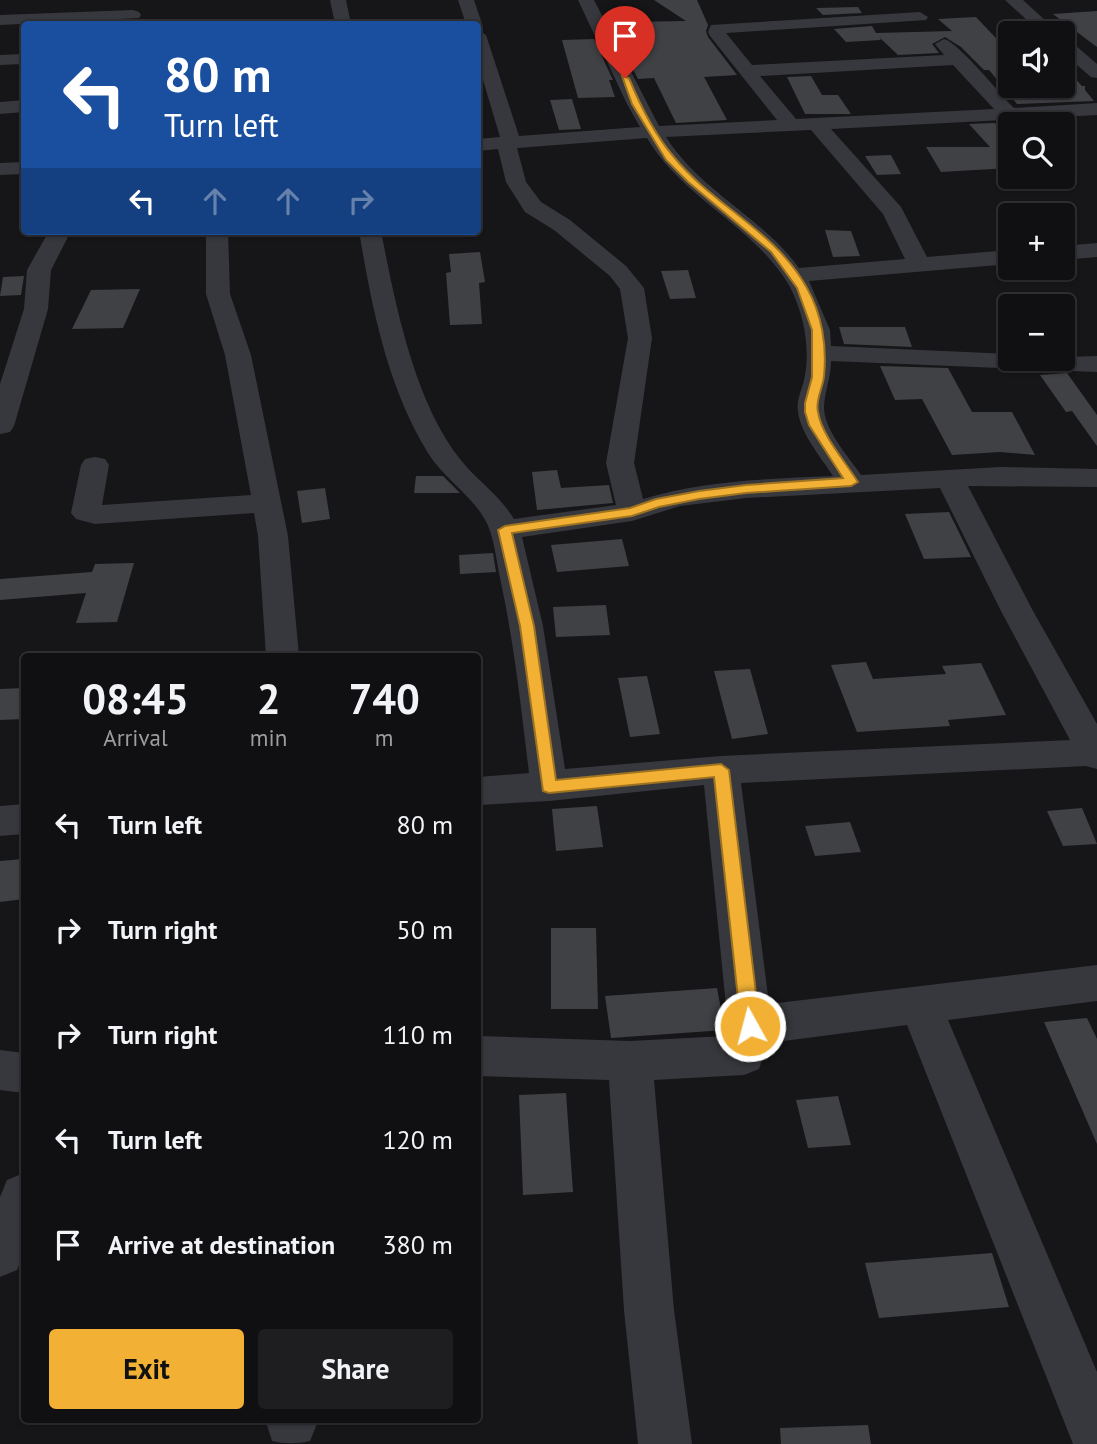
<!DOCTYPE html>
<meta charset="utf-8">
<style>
body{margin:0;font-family:"PT Sans",sans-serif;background:#1e1e20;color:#f1f3f6;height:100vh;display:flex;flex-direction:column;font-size:26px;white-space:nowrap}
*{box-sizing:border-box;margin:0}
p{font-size:23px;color:#9c9d9f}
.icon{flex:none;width:38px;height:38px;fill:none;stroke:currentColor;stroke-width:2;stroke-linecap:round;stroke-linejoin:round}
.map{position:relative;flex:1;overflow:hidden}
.drawer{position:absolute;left:21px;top:653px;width:460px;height:770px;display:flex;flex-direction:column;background:#101012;border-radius:7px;box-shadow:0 2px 5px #0004,0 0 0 2px #303032}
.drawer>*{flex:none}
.guide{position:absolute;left:21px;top:21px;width:460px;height:214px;border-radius:7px;box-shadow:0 2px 5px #0004,0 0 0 2px #303032;background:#1a4fa0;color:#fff;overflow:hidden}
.tools{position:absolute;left:998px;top:21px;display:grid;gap:14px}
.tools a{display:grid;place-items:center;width:77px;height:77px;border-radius:7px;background:#101012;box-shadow:0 2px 5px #0004,0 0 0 2px #303032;font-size:35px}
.pin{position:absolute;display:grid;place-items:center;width:60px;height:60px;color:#fff;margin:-72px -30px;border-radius:50% 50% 50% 0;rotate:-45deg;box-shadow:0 0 7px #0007}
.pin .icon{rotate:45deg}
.me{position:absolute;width:77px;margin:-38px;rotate:353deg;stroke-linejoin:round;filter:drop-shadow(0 0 5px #0008)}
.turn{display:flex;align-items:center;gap:24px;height:147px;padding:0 28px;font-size:32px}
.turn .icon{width:91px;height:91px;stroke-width:2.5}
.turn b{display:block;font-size:49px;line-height:60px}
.lanes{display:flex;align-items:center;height:66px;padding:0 28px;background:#0003;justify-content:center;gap:35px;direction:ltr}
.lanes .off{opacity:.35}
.eta{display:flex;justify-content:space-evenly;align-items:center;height:119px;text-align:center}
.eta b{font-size:42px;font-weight:600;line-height:49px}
.button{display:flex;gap:14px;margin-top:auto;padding:14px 28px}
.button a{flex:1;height:80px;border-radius:7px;background:#f2b134;color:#111;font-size:28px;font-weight:600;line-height:80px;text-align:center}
.button a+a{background:#1e1e20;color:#f1f3f6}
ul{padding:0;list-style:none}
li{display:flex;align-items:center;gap:21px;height:105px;padding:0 28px}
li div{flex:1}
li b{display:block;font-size:26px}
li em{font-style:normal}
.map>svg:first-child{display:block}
.building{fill:#404145}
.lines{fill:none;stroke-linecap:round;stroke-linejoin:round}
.minor{fill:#37383d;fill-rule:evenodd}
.route{fill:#f2b134;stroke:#9d7322;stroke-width:2}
</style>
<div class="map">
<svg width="1097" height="1444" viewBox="0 0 1097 1444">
<rect width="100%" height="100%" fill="#161618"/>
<g class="building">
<path d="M654,0H697L708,25L706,31L708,37L737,75L704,77L727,120L676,123L654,78L638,79L617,39L624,38L620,26L627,22L686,21Z"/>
<path d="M858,7L862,13L823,15L816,8Z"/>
<path d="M1097,11V47L1053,14Z"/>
<path d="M976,17L1010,53V86H1062V64L1082,86H1085V90L1094,101L1017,104L989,70H984L961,47L945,37L932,44L939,53L898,55L879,37L881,40L846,42L834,29L872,26L876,33L952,31L938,19Z"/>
<path d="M594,39L613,80H609L615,97L578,98L562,40Z"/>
<path d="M811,76L822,95H838L851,114H805L787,77Z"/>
<path d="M572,99L581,129L559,130L550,100Z"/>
<path d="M995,123L1010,140V168L941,172L926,147H990L969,124Z"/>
<path d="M891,155L901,174L877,175L865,156Z"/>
<path d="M825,230L851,231L860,256L833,257Z"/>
<path d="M480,252L485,282L479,283L482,324L450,325L446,273L451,272L449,254Z"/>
<path d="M688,270L696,298L670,299L661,271Z"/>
<path d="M24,276L21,295L0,296L3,277Z"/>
<path d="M140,289L123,328L72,329L91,290Z"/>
<path d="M839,327H905L912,347L844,344Z"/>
<path d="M880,366L948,368L972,412H1012L1035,455L1000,452L952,455L922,399L895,400Z"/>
<path d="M1067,373L1097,415V446L1072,411L1066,412L1040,375Z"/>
<path d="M557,470L561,488L609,485L613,503L537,510L532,472Z"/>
<path d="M416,476H443L460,493H414Z"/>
<path d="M325,488L330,519L302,523L297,491Z"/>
<path d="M949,512L971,557L924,559L905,514Z"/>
<path d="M622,539L629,566L557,572L551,545Z"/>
<path d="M493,553L496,572L460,574L459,555Z"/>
<path d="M134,563L117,622L76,623L86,593L0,600V579L92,572L95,564Z"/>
<path d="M606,605L610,635L556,637L553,607Z"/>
<path d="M866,662L873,679L946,674L942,666L981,663L1006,715L948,720L950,726L857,732L831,665Z"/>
<path d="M750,669L768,734L732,739L714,671Z"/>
<path d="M647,676L660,734L630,737L618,678Z"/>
<path d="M24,688V719L0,720V689Z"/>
<path d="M597,806L603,847L556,851L552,809Z"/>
<path d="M1082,808L1097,844L1063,846L1047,811Z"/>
<path d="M850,822L861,852L815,856L805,826Z"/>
<path d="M24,859V899L0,902V861Z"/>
<path d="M551,928H596L598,1009H551Z"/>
<path d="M717,988L725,1030L611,1038L605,996Z"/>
<path d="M1087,1018L1097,1039V1144L1044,1022Z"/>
<path d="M566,1093L573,1192L523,1195L519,1095Z"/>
<path d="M838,1096L851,1145L808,1148L796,1100Z"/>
<path d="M992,1253L1009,1307L879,1318L865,1263Z"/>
<path d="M868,1425L871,1444H781L780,1428Z"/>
</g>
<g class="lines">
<g class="minor">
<path d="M330,0H346L351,24H335Z"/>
<path d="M458,0H474L482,24L480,28L478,24H466Z"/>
<path d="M578,0H594L659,126L777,120L710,36L708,32L711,25L920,12L928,17L926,20L726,33L752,65L944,55L935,44L944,39C958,42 1000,94 1014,108L1097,103V115L831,129L901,207L927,257L1010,250V264L809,281L830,330L831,346L1010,354V359L1097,356V372L831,361C831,377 825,390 824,406C823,429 848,456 861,475L1000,467L1097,469V487L968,486L1033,611L1097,724V769L1086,766L741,783L769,1004L1097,965V1001L948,1020L1097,1372V1444H1073L907,1025L768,1043L759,1069L744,1075L654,1080L674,1310L692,1444H638L624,1310L609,1080L478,1076V1036L630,1041L726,1036L728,1026L704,785L549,801L478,805V777L529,773C521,707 514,642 500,578C497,563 495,546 490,531C480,500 445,481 428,453C387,386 372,308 359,231H381C395,303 414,401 460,459C478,482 498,493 514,519L616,505L606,463L628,338L620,289L610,276L554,230L525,212L506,182L498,149L478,151V139L500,137L478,63V30L486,35L519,136L640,127L627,104ZM953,65L994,109L796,119L760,76ZM811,130L883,214L905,259L799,268C762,217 700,191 666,137ZM647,138C683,199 755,226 790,287C804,314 811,350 804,380C802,390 796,400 798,411C800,433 821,457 833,476C769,479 704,480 643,499L634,463L652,338L644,288L626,266L570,220L541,202L526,182L517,148ZM940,488L1001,611L1070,740L721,756L565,769L543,626L522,537L632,521L680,506L746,498Z"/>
<path d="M1005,0H1023L1059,33H1041Z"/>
<path d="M133,10L139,12L141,15L139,18L0,25V15Z"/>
<path d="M1062,38L1068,39L1097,64V78L1091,77L1062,52Z"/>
<path d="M24,54V64L0,65V55Z"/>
<path d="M24,100V112L0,114V102Z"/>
<path d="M24,162V174L0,175V163Z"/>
<path d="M49,231H71L51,270L48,309L14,426L10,432L0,434V384L24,309L27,270Z"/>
<path d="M206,231H228L230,294L251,355L288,536L299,656H266L258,536L254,513L95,524L76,519L71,513L81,465L85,459L95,457L105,459L109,465L102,505L251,495L225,355L206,294Z"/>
<path d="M1097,243V257L1062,260V246Z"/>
<path d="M24,804V834L0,836V806Z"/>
<path d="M0,1050L24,1053V1093L0,1090Z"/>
<path d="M24,1173V1253L17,1270L0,1277V1197L7,1180Z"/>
<path d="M265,1419H319L310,1441C298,1444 284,1444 272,1441Z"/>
</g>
</g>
<path class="route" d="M622,76L629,78C640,105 655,135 674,157C714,206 776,231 807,288C822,314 827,346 824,376C823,388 815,400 818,412C822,436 845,461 858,482L851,486L746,493L699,499L659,507L632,516L512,533L534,626L556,780L721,764L729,770L760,1026L757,1032L750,1034L743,1032L741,1026L714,777L549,793L543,791L520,626L498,530L505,526L630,508L656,499L699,491L746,485L843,478L809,425L805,412V403L812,377V330L797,288L771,252L688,182L666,160L632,104Z"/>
</svg>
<div class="tools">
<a><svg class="icon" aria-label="sound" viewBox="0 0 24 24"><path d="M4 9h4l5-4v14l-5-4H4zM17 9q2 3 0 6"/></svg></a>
<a><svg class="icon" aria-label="search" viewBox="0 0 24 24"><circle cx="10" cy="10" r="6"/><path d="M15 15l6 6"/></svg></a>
<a>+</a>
<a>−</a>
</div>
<div class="pin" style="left:625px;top:78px;background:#d93025"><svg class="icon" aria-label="arrive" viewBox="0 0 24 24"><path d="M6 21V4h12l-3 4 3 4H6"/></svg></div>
<svg class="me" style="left:750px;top:1026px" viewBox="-20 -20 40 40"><circle r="17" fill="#f2b134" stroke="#fff" stroke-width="3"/><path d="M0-11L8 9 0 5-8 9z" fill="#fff"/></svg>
<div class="guide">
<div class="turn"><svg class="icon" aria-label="left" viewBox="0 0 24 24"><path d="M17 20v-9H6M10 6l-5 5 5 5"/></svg><div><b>80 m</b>Turn left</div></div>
<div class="lanes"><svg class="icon" aria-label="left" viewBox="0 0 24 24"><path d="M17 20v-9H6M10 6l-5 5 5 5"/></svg><svg class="icon off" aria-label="ahead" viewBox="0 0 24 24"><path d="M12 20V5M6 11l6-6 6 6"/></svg><svg class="icon off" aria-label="ahead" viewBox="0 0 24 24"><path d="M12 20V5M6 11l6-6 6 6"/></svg><svg class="icon off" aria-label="right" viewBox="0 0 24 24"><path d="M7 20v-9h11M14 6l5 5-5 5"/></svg></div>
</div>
<section class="drawer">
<div class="eta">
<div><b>08:45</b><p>Arrival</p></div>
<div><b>2</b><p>min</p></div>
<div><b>740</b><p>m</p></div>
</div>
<ul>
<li><svg class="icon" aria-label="left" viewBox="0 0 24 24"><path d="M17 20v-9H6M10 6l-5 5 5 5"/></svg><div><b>Turn left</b></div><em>80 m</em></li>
<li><svg class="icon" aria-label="right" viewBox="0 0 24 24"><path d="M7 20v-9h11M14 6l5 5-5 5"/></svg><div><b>Turn right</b></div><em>50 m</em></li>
<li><svg class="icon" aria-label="right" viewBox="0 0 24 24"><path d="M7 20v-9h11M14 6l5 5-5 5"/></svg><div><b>Turn right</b></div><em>110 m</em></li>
<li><svg class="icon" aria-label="left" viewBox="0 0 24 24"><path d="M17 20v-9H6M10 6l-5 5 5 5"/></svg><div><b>Turn left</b></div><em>120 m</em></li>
<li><svg class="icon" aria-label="arrive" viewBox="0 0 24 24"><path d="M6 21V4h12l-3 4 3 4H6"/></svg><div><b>Arrive at destination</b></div><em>380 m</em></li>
</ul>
<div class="button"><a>Exit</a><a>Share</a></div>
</section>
</div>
